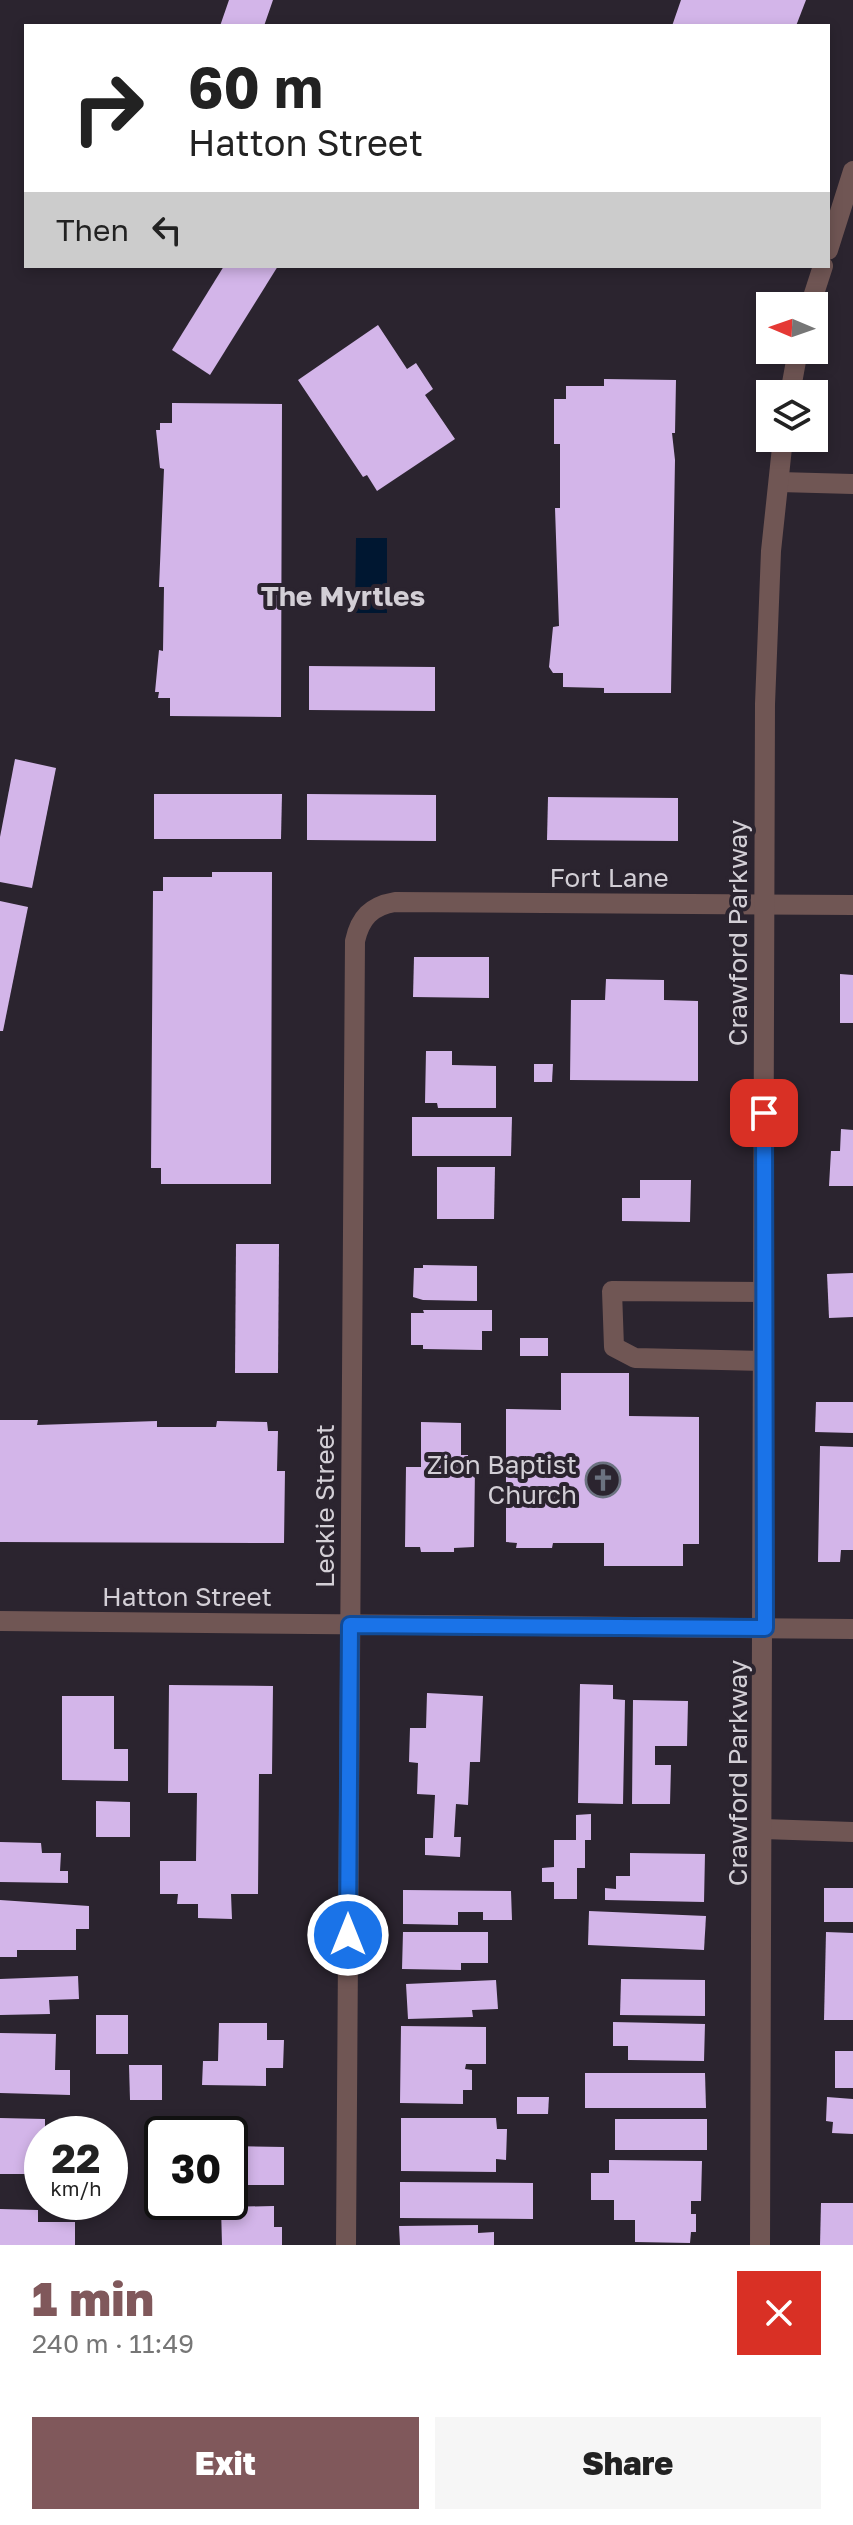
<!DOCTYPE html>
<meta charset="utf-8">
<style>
body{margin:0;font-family:"Golos Text",sans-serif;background:#f6f6f6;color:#222;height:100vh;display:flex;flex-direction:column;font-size:30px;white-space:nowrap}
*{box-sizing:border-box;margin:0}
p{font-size:26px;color:#767676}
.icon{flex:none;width:44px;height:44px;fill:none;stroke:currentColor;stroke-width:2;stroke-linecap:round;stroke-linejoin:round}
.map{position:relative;height:2245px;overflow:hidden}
.panel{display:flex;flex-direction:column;background:#fff;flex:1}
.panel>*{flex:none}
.top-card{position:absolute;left:24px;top:24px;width:806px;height:244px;border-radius:0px;box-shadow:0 4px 12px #0003;background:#fff;color:#222;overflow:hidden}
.needle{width:52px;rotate:272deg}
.fabs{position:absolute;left:756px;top:292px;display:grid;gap:16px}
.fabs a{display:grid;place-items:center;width:72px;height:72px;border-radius:0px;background:#fff;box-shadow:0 4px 12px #0003;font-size:40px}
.speed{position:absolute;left:24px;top:2116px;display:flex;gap:16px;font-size:40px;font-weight:700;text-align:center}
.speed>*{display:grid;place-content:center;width:104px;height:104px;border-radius:50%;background:#fff;box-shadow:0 4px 12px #0003;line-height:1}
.speed small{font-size:20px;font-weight:400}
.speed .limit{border:4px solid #111;border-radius:12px;background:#fff;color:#111}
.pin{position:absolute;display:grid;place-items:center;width:68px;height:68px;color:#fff;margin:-34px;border-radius:16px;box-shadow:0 4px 12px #0006}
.me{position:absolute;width:88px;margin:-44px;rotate:0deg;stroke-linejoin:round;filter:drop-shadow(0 0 6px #0008)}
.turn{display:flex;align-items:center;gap:28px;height:168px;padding:0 32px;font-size:36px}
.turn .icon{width:104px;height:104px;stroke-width:2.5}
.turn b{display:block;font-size:56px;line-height:68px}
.then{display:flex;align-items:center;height:76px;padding:0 32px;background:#0003;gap:16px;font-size:30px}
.round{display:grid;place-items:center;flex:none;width:84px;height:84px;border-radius:0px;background:#f6f6f6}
.summary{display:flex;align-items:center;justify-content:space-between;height:136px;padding:0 32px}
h1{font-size:48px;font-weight:800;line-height:60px;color:#80585b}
.button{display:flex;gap:16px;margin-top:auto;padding:16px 32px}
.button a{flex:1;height:92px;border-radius:0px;background:#80585b;color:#fff;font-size:32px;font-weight:800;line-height:92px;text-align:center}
.button a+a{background:#f6f6f6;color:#222}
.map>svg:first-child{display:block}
.water{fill:#001731}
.building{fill:#d3b5e9}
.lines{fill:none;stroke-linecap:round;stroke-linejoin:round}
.minor{stroke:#705654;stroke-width:20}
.route-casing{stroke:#114b97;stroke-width:20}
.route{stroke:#1a73e8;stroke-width:14}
.labels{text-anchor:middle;stroke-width:8;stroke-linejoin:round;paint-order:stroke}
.street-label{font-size:26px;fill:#d3cfd6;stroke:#2b242f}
.poi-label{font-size:26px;fill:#d3cfd6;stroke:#2b242f;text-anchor:end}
.neighbourhood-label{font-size:28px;font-weight:bold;fill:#d3cfd6;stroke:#2b242f}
</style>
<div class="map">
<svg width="853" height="2245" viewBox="0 0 853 2245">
<rect width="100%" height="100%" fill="#2b242f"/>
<path class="water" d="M356,538H387V613H355Z"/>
<g class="building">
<path d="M229,0H273L264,26H220Z"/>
<path d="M681,0H806L796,26H672Z"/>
<path d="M224,266H278L210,375L172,350Z"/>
<path d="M378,325L407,369L416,363L433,389L425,395L455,439L377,491L367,475L363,477L298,380Z"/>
<path d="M604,379L676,380L675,433H672L675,460L671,693H604V688L563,687V673H553L549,667L553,627L559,626L555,508H560V444H554V399H566V386H604Z"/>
<path d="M172,403L282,404L281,717L170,716V698H158L159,692H155L159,650L163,651L164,587H159L164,469L160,468L156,430H160V423H172Z"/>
<path d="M309,666L435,667V711L309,710Z"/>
<path d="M15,759L56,768L32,888L0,882V837Z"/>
<path d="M154,794H282L281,839H154Z"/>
<path d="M307,794L436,795V841L307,840Z"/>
<path d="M548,797L678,798V841L547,840Z"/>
<path d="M212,872H272L271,1184H161V1168H151L153,891H163V877H212Z"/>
<path d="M0,901L28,907L3,1031H0Z"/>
<path d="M414,957H489V998L413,997Z"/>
<path d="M840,974L853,975V1023H840Z"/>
<path d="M606,979L664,980V1000L698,1001V1081L570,1080L571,1000H605Z"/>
<path d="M426,1051H452V1065L496,1066V1108H438L437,1103H425Z"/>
<path d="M534,1064H553L552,1082H534Z"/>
<path d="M412,1117H512L511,1156H412Z"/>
<path d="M841,1129L853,1130V1186H829L831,1151H840Z"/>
<path d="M437,1167H495L494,1219H437Z"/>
<path d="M640,1180H691L690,1222L622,1221V1198H640Z"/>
<path d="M236,1244H279L278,1373H235Z"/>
<path d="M423,1265L477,1266V1301L423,1300L413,1297L414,1268H423Z"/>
<path d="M853,1273V1317L829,1318L827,1274Z"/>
<path d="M423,1310H492V1331H482V1350L423,1349V1345H411V1313H424Z"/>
<rect x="520" y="1338" width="28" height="18"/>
<path d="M561,1373H629V1416L699,1417V1544H683V1566H604V1543H553L552,1548H516L517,1543L506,1542V1409L561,1410Z"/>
<path d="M816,1402H853V1433L815,1432Z"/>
<path d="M0,1420H38L37,1425L157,1421V1427H216L217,1421L267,1422L268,1431H278L277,1471H285L284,1543L0,1542Z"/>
<path d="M421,1422L461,1423V1455H468V1467H475L474,1547L454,1548V1552H421L420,1547H405L406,1467H421Z"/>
<path d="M820,1446L853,1447V1550H841L840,1562H818Z"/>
<path d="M580,1684L613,1685V1699L625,1700L623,1804L578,1803Z"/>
<path d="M169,1685L273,1686L272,1774H259L258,1894H231L232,1919L198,1918V1904H177L178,1894H160V1861H196L197,1793H168Z"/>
<path d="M427,1693L483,1696L480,1762H470L468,1805L456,1804L454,1837H461L460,1857L425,1855V1838H433L435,1795L417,1794L418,1763L409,1762L410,1728H426Z"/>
<path d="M62,1696H114V1749H128V1781L62,1780Z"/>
<path d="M633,1700L688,1701L687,1746H655V1765H671L670,1804H632Z"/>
<path d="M96,1801L130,1802V1837H96Z"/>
<path d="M591,1814V1840H585V1868H577V1899H554V1882H542V1868L554,1867V1840H576V1815Z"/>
<path d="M0,1842L41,1843L42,1853H61L60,1871H68V1883L0,1882Z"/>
<path d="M630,1853L705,1854L704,1902L605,1900V1888L616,1889V1876H630Z"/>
<rect x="824" y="1888" width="29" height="34"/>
<path d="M403,1890L511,1891L512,1920H483V1912H458V1925L403,1924Z"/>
<path d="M0,1900L89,1906V1929H76V1950H17V1957H0Z"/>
<path d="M589,1911L706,1916L704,1950L588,1945Z"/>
<path d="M403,1932H488V1963H461V1970L402,1969Z"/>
<path d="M826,1932L853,1933V2020H824Z"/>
<path d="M78,1976L79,1999L49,2000L50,2014L0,2015V1979Z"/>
<path d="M621,1979L705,1980V2016L620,2015Z"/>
<path d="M496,1980L498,2009L472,2010L473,2017L408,2019L406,1984Z"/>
<rect x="96" y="2015" width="32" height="39"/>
<path d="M613,2022L705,2024L704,2061L628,2060V2046H613Z"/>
<path d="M219,2023H267V2040H284L283,2068H266V2086L202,2085L203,2061H218Z"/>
<path d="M401,2026L486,2027V2064H466L465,2069L472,2070V2090H463V2104L400,2103Z"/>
<path d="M0,2033L56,2034L55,2070H70V2095L0,2093Z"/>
<rect x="835" y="2051" width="18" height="37"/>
<path d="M129,2065H162V2100H130Z"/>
<path d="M585,2073H705L706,2108H585Z"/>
<path d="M517,2097H549L548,2114H517Z"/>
<path d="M827,2097L853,2099V2134L832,2133L833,2122L826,2121Z"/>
<path d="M0,2118L45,2119V2127H77V2134H42V2174H0Z"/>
<path d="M401,2118H496L497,2129H507L506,2160L496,2159V2172L401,2171Z"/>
<rect x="615" y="2119" width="92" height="31"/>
<path d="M230,2146L284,2147V2185H230Z"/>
<path d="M609,2160L702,2161L701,2201H691V2214H696V2232H691L690,2243L635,2242V2220H614V2200H591V2173H609Z"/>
<path d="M400,2182L533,2183V2219L400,2218Z"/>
<path d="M821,2203H853V2245H820Z"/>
<path d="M274,2206V2227H282V2245H222L221,2207Z"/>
<path d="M0,2209L38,2210V2222H75V2245H0Z"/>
<path d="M478,2225V2233L494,2232V2245H400L399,2226Z"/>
</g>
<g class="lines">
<g class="minor">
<path d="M828,250L853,171"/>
<path d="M810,306L823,266"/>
<path d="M790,394L798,350"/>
<path d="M779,482L853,484"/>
<path d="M764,1361L635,1358L614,1347L612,1291L764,1292"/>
<path d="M0,1621L853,1629"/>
<path d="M763,1829L853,1832"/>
<path d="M346,2245L355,941C360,918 371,906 395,902L853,905"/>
<path d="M760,2245L765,704L771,551L783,438"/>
</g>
</g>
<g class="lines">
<g class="route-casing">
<path id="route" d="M348,1935L350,1625L765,1628L764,1113"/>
</g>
<use href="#route" class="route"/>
</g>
<defs>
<g id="church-ring" transform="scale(1.8)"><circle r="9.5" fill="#2b242f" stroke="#6b7280" stroke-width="1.5"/><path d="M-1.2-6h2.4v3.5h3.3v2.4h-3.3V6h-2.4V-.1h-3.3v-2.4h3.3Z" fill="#6b7280"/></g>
</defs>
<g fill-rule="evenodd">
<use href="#church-ring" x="603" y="1480"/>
</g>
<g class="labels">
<g class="street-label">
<text x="609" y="887">Fort Lane</text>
<text transform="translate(738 933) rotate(-90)" y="9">Crawford Parkway</text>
<text transform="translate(325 1506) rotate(-90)" y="9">Leckie Street</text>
<text x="187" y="1606">Hatton Street</text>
<text transform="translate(738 1773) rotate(-90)" y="9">Crawford Parkway</text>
</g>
<g class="poi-label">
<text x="577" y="1474">Zion Baptist<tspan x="577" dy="30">Church</tspan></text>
</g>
<g class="neighbourhood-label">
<text x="343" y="606">The Myrtles</text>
</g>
</g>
</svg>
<div class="fabs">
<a><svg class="needle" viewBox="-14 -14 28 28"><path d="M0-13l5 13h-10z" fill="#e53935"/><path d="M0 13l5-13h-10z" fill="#767676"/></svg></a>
<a><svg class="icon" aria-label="layers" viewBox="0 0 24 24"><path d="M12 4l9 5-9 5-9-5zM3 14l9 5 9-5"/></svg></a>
</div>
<div class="speed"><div>22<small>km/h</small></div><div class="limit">30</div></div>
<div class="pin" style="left:764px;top:1113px;background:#d93025"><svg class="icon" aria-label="arrive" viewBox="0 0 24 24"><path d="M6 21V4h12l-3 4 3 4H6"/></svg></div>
<svg class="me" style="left:348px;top:1935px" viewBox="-20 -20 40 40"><circle r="17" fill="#1a73e8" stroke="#fff" stroke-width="3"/><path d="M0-11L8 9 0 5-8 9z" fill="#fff"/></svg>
<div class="top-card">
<div class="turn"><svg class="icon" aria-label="right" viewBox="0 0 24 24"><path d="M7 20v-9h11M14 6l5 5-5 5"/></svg><div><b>60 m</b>Hatton Street</div></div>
<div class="then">Then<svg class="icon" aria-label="left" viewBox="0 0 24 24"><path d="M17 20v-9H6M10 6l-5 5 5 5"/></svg></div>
</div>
</div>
<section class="panel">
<div class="summary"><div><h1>1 min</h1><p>240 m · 11:49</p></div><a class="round" style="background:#d93025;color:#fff"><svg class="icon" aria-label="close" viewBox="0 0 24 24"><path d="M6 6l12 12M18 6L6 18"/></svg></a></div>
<div class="button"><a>Exit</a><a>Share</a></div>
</section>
